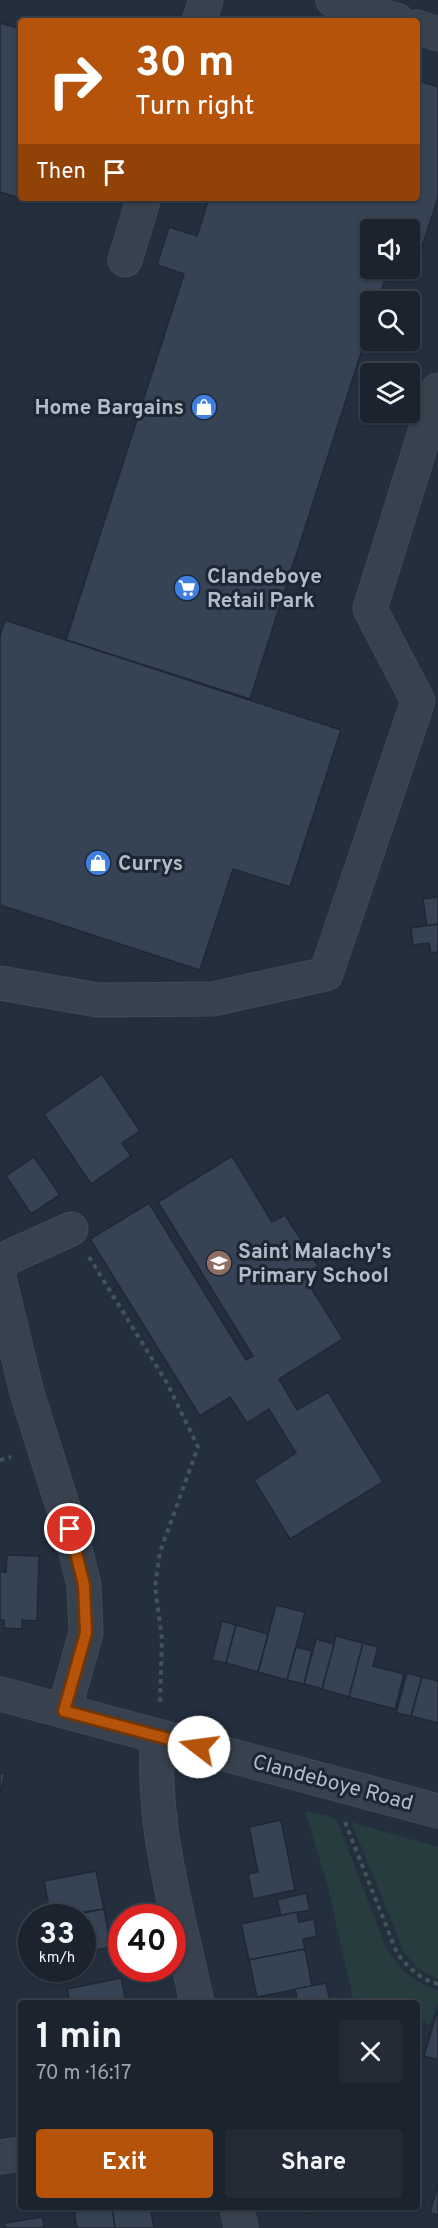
<!DOCTYPE html>
<meta charset="utf-8">
<style>
body{margin:0;font-family:Overpass,sans-serif;background:#242b36;color:#f1f3f6;height:100vh;display:flex;flex-direction:column;font-size:22px;white-space:nowrap}
*{box-sizing:border-box;margin:0}
p{font-size:20px;color:#a0a4aa}
.icon{flex:none;width:33px;height:33px;fill:none;stroke:currentColor;stroke-width:2;stroke-linecap:round;stroke-linejoin:round}
.map{position:relative;flex:1;overflow:hidden}
.side{position:absolute;left:18px;top:2000px;width:402px;height:210px;display:flex;flex-direction:column;background:#1b232e;border-radius:6px;box-shadow:0 2px 4px #0004,0 0 0 2px #39404a}
.side>*{flex:none}
.guide{position:absolute;left:18px;top:18px;width:402px;height:183px;border-radius:6px;box-shadow:0 2px 4px #0004,0 0 0 2px #39404a;background:#b45309;color:#fff;overflow:hidden}
.buttons{position:absolute;left:360px;top:219px;display:grid;gap:12px}
.buttons a{display:grid;place-items:center;width:60px;height:60px;border-radius:6px;background:#1b232e;box-shadow:0 2px 4px #0004,0 0 0 2px #39404a;font-size:30px}
.speed{position:absolute;left:18px;top:1904px;display:flex;gap:12px;font-size:30px;font-weight:700;text-align:center}
.speed>*{display:grid;place-content:center;width:78px;height:78px;border-radius:50%;background:#1b232e;box-shadow:0 2px 4px #0004,0 0 0 2px #39404a;line-height:1}
.speed small{font-size:15px;font-weight:400}
.speed .limit{border:9px solid #d22;background:#fff;color:#111}
.pin{position:absolute;display:grid;place-items:center;width:51px;height:51px;color:#fff;margin:-26px;border:3px solid #fff;border-radius:50%;box-shadow:0 2px 6px #0007}
.me{position:absolute;width:66px;margin:-33px;rotate:285deg;stroke-linejoin:round;filter:drop-shadow(0 0 4px #0008)}
.turn{display:flex;align-items:center;gap:21px;height:126px;padding:0 18px;font-size:27px}
.turn .icon{width:78px;height:78px;stroke-width:2.5}
.turn b{display:block;font-size:42px;line-height:51px}
.then{display:flex;align-items:center;height:57px;padding:0 18px;background:#0003;gap:12px;font-size:22px}
.round{display:grid;place-items:center;flex:none;width:63px;height:63px;border-radius:6px;background:#242b36}
.head{display:flex;align-items:center;justify-content:space-between;height:102px;padding:0 18px}
h1{font-size:36px;font-weight:700;line-height:45px}
.button{display:flex;gap:12px;margin-top:auto;padding:12px 18px}
.button a{flex:1;height:69px;border-radius:6px;background:#b45309;color:#fff;font-size:24px;font-weight:700;line-height:69px;text-align:center}
.button a+a{background:#242b36;color:#f1f3f6}
.map>svg:first-child{display:block}
.green{fill:#263c3f}
.building{fill:#364354;stroke:#1f2835;stroke-width:1.5;fill-rule:evenodd}
.lines{fill:none;stroke-linecap:round;stroke-linejoin:round}
.minor-casing{stroke:#414a57;stroke-width:35}
.path{stroke:#3f5557;stroke-width:4;stroke-dasharray:4.5 4.5;stroke-linecap:butt}
.minor{stroke:#38414e;stroke-width:33}
.route-casing{stroke:#753606;stroke-width:15}
.route{stroke:#b45309;stroke-width:10}
.labels{text-anchor:middle;stroke-width:6;stroke-linejoin:round;paint-order:stroke}
.poi-label{font-size:21px;font-weight:bold;fill:#b4bcc9;stroke:#1d2633;text-anchor:start}
.street-label{font-size:21px;fill:#b4bcc9;stroke:#1d2633}
</style>
<div class="map">
<svg width="438" height="2228" viewBox="0 0 438 2228">
<rect width="100%" height="100%" fill="#242f3e"/>
<g class="green">
<path d="M305,1811L326,1815L337,1821L386,1947C401,1972 412,1980 438,1991V2003L430,2025L417,2020V2002H364L353,1999L328,1887Z"/>
<path d="M351,1822L438,1847V1979L418,1968L405,1954Z"/>
</g>
<g class="building">
<path d="M0,23L21,29L23,199L0,192Z"/>
<path d="M417,80L438,87V198L411,280L387,273L378,302H370V325L250,699L66,640L184,274L157,265L169,227L197,236L209,198H417ZM370,230H410V268H370Z"/>
<path d="M5,620L341,730L290,887L233,869L200,970L0,905V636Z"/>
<path d="M438,897V924L427,926L423,899Z"/>
<path d="M438,924V952L431,953L429,943L413,945L411,928Z"/>
<path d="M102,1074L140,1131L122,1143L131,1156L91,1184L44,1114Z"/>
<path d="M232,1156L272,1222L285,1215L318,1266L303,1275L343,1339L279,1379L297,1410L328,1392L383,1482L290,1539L254,1480L296,1453L269,1409L247,1423L230,1397L200,1416L90,1239L149,1203L246,1360L253,1356L158,1202Z"/>
<path d="M34,1157L60,1195L31,1214L6,1176Z"/>
<path d="M7,1555L39,1556L37,1621L22,1620V1629L4,1628V1620H0V1572H6Z"/>
<path d="M276,1605L305,1612L287,1680L258,1672Z"/>
<path d="M222,1621L236,1625L226,1663L212,1660Z"/>
<path d="M236,1625L268,1634L258,1672L226,1663Z"/>
<path d="M336,1636L363,1643L349,1697L322,1689Z"/>
<path d="M316,1639L334,1644L322,1689L304,1684Z"/>
<path d="M363,1643L378,1647L373,1666L404,1674L395,1709L349,1697Z"/>
<path d="M296,1647L312,1651L304,1684L287,1680Z"/>
<path d="M407,1673L422,1677L411,1716L396,1713Z"/>
<path d="M422,1677L438,1681V1723L411,1716Z"/>
<path d="M0,1772L5,1774L0,1795Z"/>
<path d="M281,1820L295,1890L253,1899L248,1874L258,1872L249,1827Z"/>
<path d="M96,1871L104,1909L51,1917L44,1881Z"/>
<path d="M306,1893L310,1910L281,1916L277,1900Z"/>
<path d="M104,1909L111,1947L82,1953V1917H64Z"/>
<path d="M297,1912L299,1922L314,1919L317,1936L303,1939L305,1949L249,1960L241,1924Z"/>
<path d="M305,1949L312,1986L257,1997L249,1960Z"/>
<path d="M49,1968H82V1971L51,1977Z"/>
<path d="M121,1978L126,2002H70L67,1989Z"/>
<path d="M326,1983L330,2001L298,2002L295,1989Z"/>
<path d="M437,2012L438,2013V2060L424,2056Z"/>
<path d="M438,2184V2215L430,2213Z"/>
<path d="M112,2206L115,2228H77L74,2212Z"/>
<path d="M112,2206H150L154,2228H115Z"/>
<path d="M303,2206H337L305,2214Z"/>
<path d="M42,2217L44,2228H5V2223Z"/>
</g>
<g class="lines">
<g class="minor-casing">
<g id="minor">
<path d="M333,0L398,21"/>
<path d="M199,21L206,0"/>
<path d="M417,27L438,34"/>
<path d="M125,260L144,198"/>
<path d="M0,983L98,1000L213,999L326,974L418,701L370,609L438,390"/>
<path d="M0,1269L5,1259L71,1229"/>
<path d="M0,1282L27,1393L70,1529L84,1585L86,1633L64,1711"/>
<path d="M0,1694L438,1811"/>
<path d="M158,1736C150,1823 179,1917 197,2002"/>
<path d="M0,2157L21,2154"/>
<path d="M237,2206L241,2228"/>
</g>
</g>
<g class="path">
<path d="M89,1257L167,1383L198,1447L160,1552L155,1586L162,1639L160,1702"/>
<path d="M0,1460L11,1457"/>
<path d="M345,1822L397,1953C408,1967 419,1979 438,1984"/>
</g>
<use href="#minor" class="minor"/>
</g>
<g class="lines">
<g class="route-casing">
<path id="route" d="M70,1529L84,1585L86,1633L64,1711L199,1747"/>
</g>
<use href="#route" class="route"/>
</g>
<defs>
<g id="shop-disc" transform="scale(1.35)"><circle r="9.5" fill="#3f7fe0" stroke="#1d2633"/><path d="M-5-2.5h2.3a2.7 3.5 0 0 1 5.4 0H5L5.5 6h-11ZM-1.5-2.5h3a1.5 2.3 0 0 0-3 0Z" fill="#fff"/></g>
<g id="supermarket-disc" transform="scale(1.35)"><circle r="9.5" fill="#3f7fe0" stroke="#1d2633"/><path d="M-6-5.5h2.5l.6 2H6L4.5 2H-2.5L-4.4-4H-6ZM-1.5 3.2a1.3 1.3 0 1 0 .1 0ZM3 3.2a1.3 1.3 0 1 0 .1 0Z" fill="#fff"/></g>
<g id="school-disc" transform="scale(1.35)"><circle r="9.5" fill="#8d6e63" stroke="#1d2633"/><path d="M0-5L7-2L0 1L-7-2ZM-4 1L0 2.5L4 1V4Q0 6-4 4Z" fill="#fff"/></g>
</defs>
<g fill-rule="evenodd">
<use href="#shop-disc" x="204" y="407"/>
<use href="#supermarket-disc" x="187" y="588"/>
<use href="#shop-disc" x="98" y="863"/>
<use href="#school-disc" x="219" y="1263"/>
</g>
<g class="labels">
<g class="poi-label">
<text x="184" y="414" text-anchor="end">Home Bargains</text>
<text x="207" y="583">Clandeboye<tspan x="207" dy="24">Retail Park</tspan></text>
<text x="118" y="870">Currys</text>
<text x="238" y="1258">Saint Malachy's<tspan x="238" dy="24">Primary School</tspan></text>
</g>
<g class="street-label">
<text transform="translate(333 1782) rotate(15)" y="7">Clandeboye Road</text>
</g>
</g>
</svg>
<div class="buttons">
<a><svg class="icon" aria-label="sound" viewBox="0 0 24 24"><path d="M4 9h4l5-4v14l-5-4H4zM17 9q2 3 0 6"/></svg></a>
<a><svg class="icon" aria-label="search" viewBox="0 0 24 24"><circle cx="10" cy="10" r="6"/><path d="M15 15l6 6"/></svg></a>
<a><svg class="icon" aria-label="layers" viewBox="0 0 24 24"><path d="M12 4l9 5-9 5-9-5zM3 14l9 5 9-5"/></svg></a>
</div>
<div class="speed"><div>33<small>km/h</small></div><div class="limit">40</div></div>
<div class="pin" style="left:70px;top:1529px;background:#d93025"><svg class="icon" aria-label="arrive" viewBox="0 0 24 24"><path d="M6 21V4h12l-3 4 3 4H6"/></svg></div>
<svg class="me" style="left:199px;top:1747px" viewBox="-20 -20 40 40"><circle r="19" fill="#fff"/><path d="M0-13L10 11 0 6-10 11z" fill="#b45309"/></svg>
<div class="guide">
<div class="turn"><svg class="icon" aria-label="right" viewBox="0 0 24 24"><path d="M7 20v-9h11M14 6l5 5-5 5"/></svg><div><b>30 m</b>Turn right</div></div>
<div class="then">Then<svg class="icon" aria-label="arrive" viewBox="0 0 24 24"><path d="M6 21V4h12l-3 4 3 4H6"/></svg></div>
</div>
<section class="side">
<div class="head"><div><h1>1 min</h1><p>70 m · 16:17</p></div><a class="round"><svg class="icon" aria-label="close" viewBox="0 0 24 24"><path d="M6 6l12 12M18 6L6 18"/></svg></a></div>
<div class="button"><a>Exit</a><a>Share</a></div>
</section>
</div>
